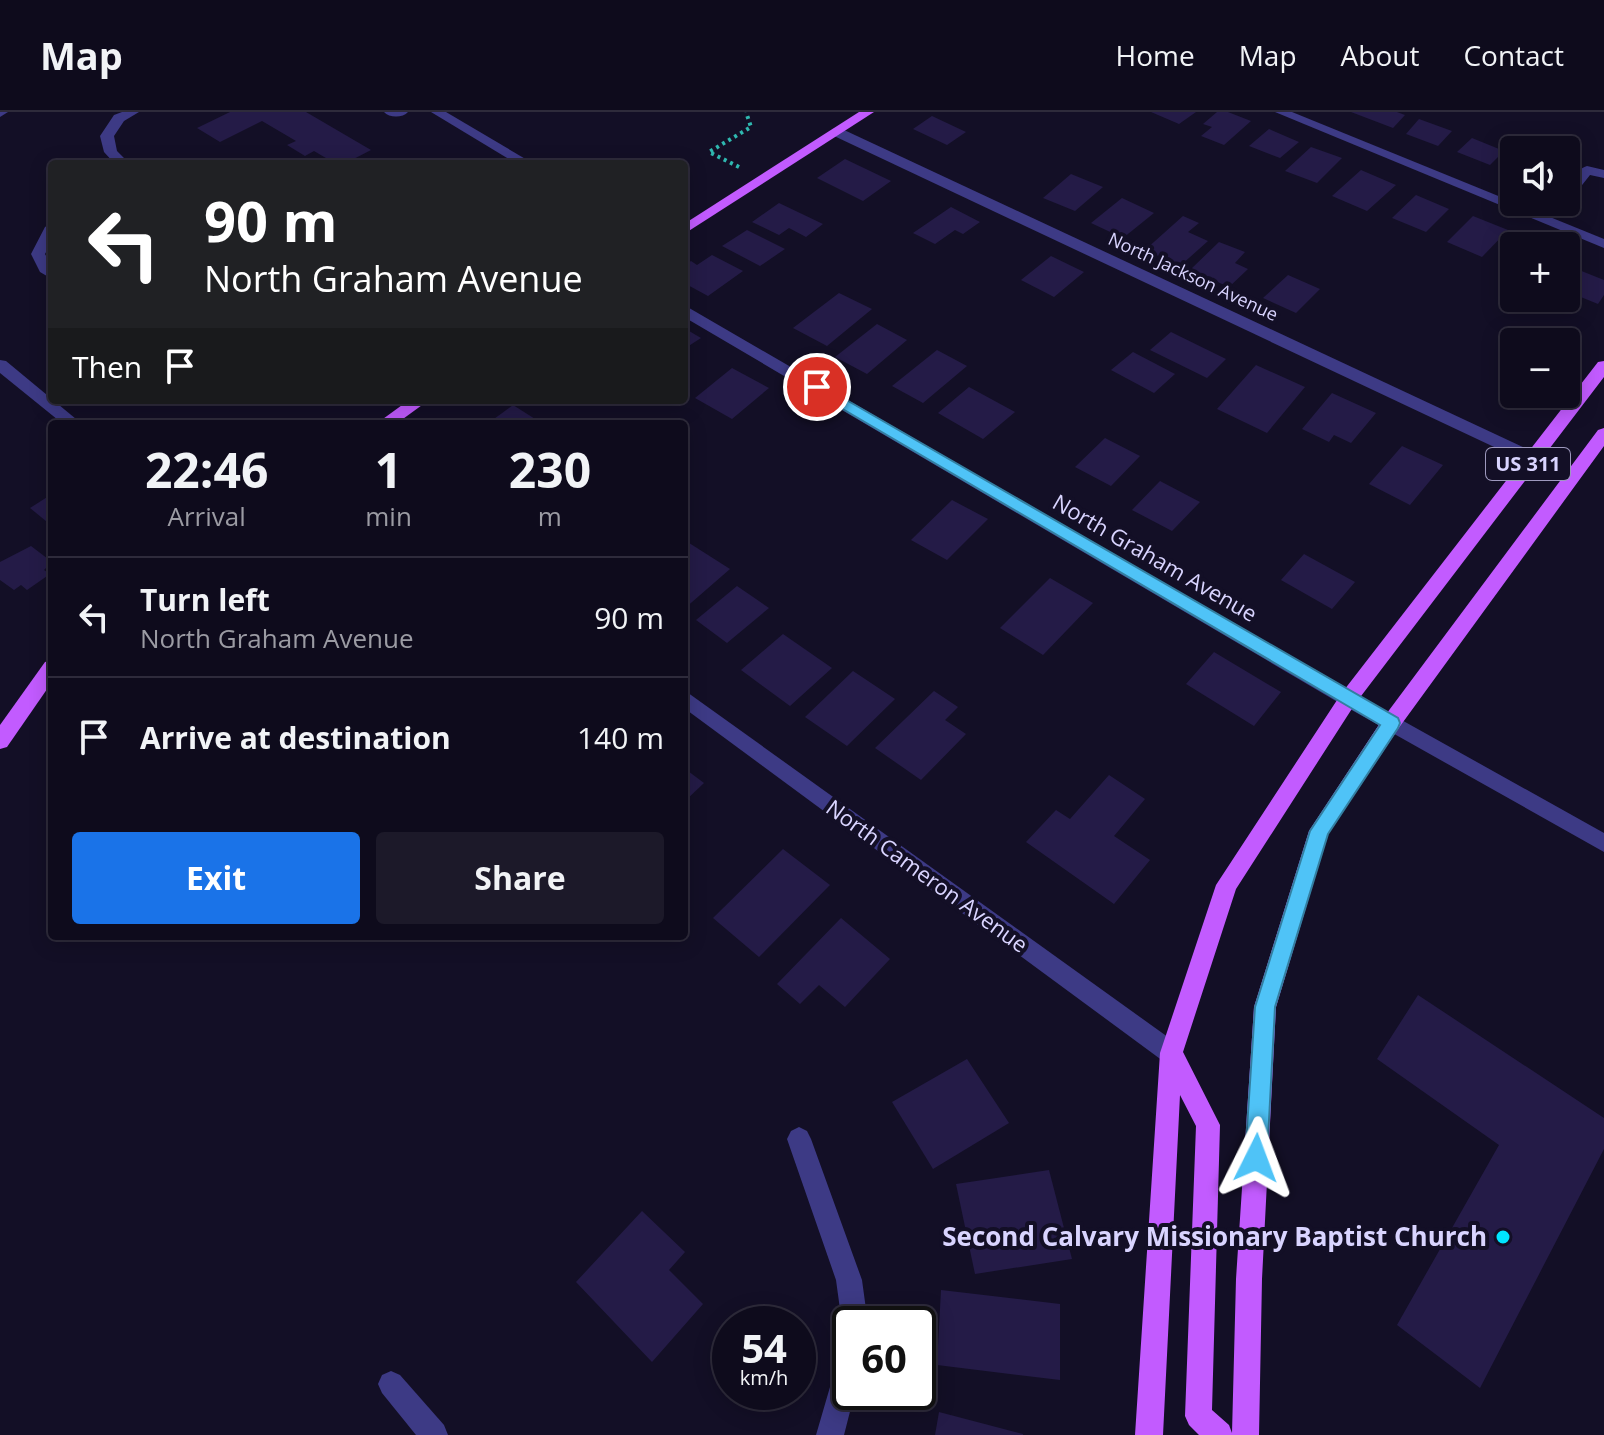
<!DOCTYPE html>
<meta charset="utf-8">
<style>
body{margin:0;font-family:"Open Sans",sans-serif;background:#1c1929;color:#f1f3f6;height:100vh;display:flex;flex-direction:column;font-size:30px;white-space:nowrap}
*{box-sizing:border-box;margin:0}
p{font-size:26px;color:#9b9ba3}
.icon{flex:none;width:44px;height:44px;fill:none;stroke:currentColor;stroke-width:2;stroke-linecap:round;stroke-linejoin:round}
.map{position:relative;flex:1;overflow:hidden}
.details{position:absolute;left:48px;top:308px;width:640px;height:520px;display:flex;flex-direction:column;background:#0e0b1c;border-radius:8px;box-shadow:0 4px 20px #0003,0 0 0 2px #2e2b3b}
.details>*{flex:none}
.hud{position:absolute;left:48px;top:48px;width:640px;height:244px;border-radius:8px;box-shadow:0 4px 20px #0003,0 0 0 2px #2e2b3b;background:#202124;color:#fff;overflow:hidden}
.buttons{position:absolute;left:1500px;top:24px;display:grid;gap:16px}
.buttons a{display:grid;place-items:center;width:80px;height:80px;border-radius:8px;background:#0e0b1c;box-shadow:0 4px 20px #0003,0 0 0 2px #2e2b3b;font-size:40px}
.speed{position:absolute;left:712px;top:1194px;display:flex;gap:16px;font-size:40px;font-weight:700;text-align:center}
.speed>*{display:grid;place-content:center;width:104px;height:104px;border-radius:50%;background:#0e0b1c;box-shadow:0 4px 20px #0003,0 0 0 2px #2e2b3b;line-height:1}
.speed small{font-size:20px;font-weight:400}
.speed .limit{border:4px solid #111;border-radius:12px;background:#fff;color:#111}
.pin{position:absolute;display:grid;place-items:center;width:68px;height:68px;color:#fff;margin:-34px;border:4px solid #fff;border-radius:50%;box-shadow:0 2px 8px #0007}
.me{position:absolute;width:88px;margin:-44px;rotate:3deg;stroke-linejoin:round;filter:drop-shadow(0 0 6px #0008)}
.turn{display:flex;align-items:center;gap:28px;height:168px;padding:0 24px;font-size:36px}
.turn .icon{width:104px;height:104px;stroke-width:2.5}
.turn b{display:block;font-size:56px;line-height:68px}
.then{display:flex;align-items:center;height:76px;padding:0 24px;background:#0003;gap:16px;font-size:30px}
.eta{display:flex;justify-content:space-evenly;align-items:center;height:136px;text-align:center}
.eta b{font-size:48px;font-weight:700;line-height:56px}
.cta{display:flex;gap:16px;margin-top:auto;padding:16px 24px}
.cta a{flex:1;height:92px;border-radius:8px;background:#1a73e8;color:#fff;font-size:32px;font-weight:700;line-height:92px;text-align:center}
.cta a+a{background:#1c1929;color:#f1f3f6}
ul{padding:0;list-style:none}
li{display:flex;align-items:center;gap:24px;height:120px;padding:0 24px;border-top:2px solid #2e2b3b}
li div{flex:1}
li b{display:block;font-size:30px}
li em{font-style:normal}
header{display:flex;align-items:center;gap:48px;box-sizing:border-box;height:112px;padding:0 40px;background:#0e0b1c;border-bottom:2px solid #2e2b3b}
header strong{font-size:38px}
nav{display:flex;gap:44px;margin-inline-start:auto;font-size:28px}
.map>svg:first-child{display:block}
.building{fill:#241b47}
.lines{fill:none;stroke-linecap:round;stroke-linejoin:round}
.path{stroke:#2fb8b0;stroke-width:4;stroke-dasharray:3 4;stroke-linecap:butt}
.minor{fill:#3d3a85;fill-rule:evenodd}
.major{fill:#c25bff;fill-rule:evenodd}
.route{fill:#4fc3f7;stroke:#337fa1;stroke-width:2}
.poi-dot{fill:#00e5ff;stroke:#130f26;stroke-width:3}
.labels{text-anchor:middle;stroke-width:8;stroke-linejoin:round;paint-order:stroke}
.far-street-label{font-size:18px;fill:#d9d4ff;stroke:#130f26}
.shield{fill:#130f26;stroke:#9e99be;stroke-width:2}
.shield-label{font-size:20px;font-weight:bold;fill:#d9d4ff}
.street-label{font-size:22px;fill:#d9d4ff;stroke:#130f26}
.near-poi-label{font-size:26px;font-weight:bold;fill:#d9d4ff;stroke:#130f26;text-anchor:end}
</style>
<header>
<strong>Map</strong>
<nav><a>Home</a><a>Map</a><a>About</a><a>Contact</a></nav>
</header>
<div class="map">
<svg width="1604" height="1323" viewBox="0 0 1604 1323">
<rect width="100%" height="100%" fill="#130f26"/>
<g class="building">
<path d="M230,0H306L371,38L344,52H336L314,39L305,44L287,33L296,29L262,9L220,30L197,16Z"/>
<path d="M1151,0H1196L1179,12Z"/>
<path d="M1217,0H1228L1251,9L1224,33L1201,24L1212,15L1203,12Z"/>
<path d="M1351,0H1397L1405,3L1393,16Z"/>
<path d="M932,4L966,20L947,33L913,17Z"/>
<path d="M1419,7L1452,19L1438,34L1406,22Z"/>
<path d="M1269,17L1299,30L1280,46L1249,34Z"/>
<path d="M1472,26L1504,39L1490,53L1457,40Z"/>
<path d="M1311,35L1342,46L1317,71L1285,59Z"/>
<path d="M845,47L891,69L863,89L817,66Z"/>
<path d="M1361,58L1396,73L1367,99L1332,84Z"/>
<path d="M1071,62L1103,75L1075,99L1043,86Z"/>
<path d="M1416,83L1449,97L1426,120L1392,106Z"/>
<path d="M1122,86L1154,101L1123,126L1091,111Z"/>
<path d="M779,91L823,112L806,125L789,116L779,123L752,110Z"/>
<path d="M951,95L980,110L963,122L955,118L935,132L913,121Z"/>
<path d="M1183,104L1199,111L1188,120L1208,129L1180,154L1145,138Z"/>
<path d="M1473,104L1508,118L1482,145L1447,130Z"/>
<path d="M747,118L785,137L760,154L722,134Z"/>
<path d="M1219,130L1245,140L1235,151L1248,157L1229,175L1190,158Z"/>
<path d="M712,143L743,159L708,184L684,171V154L691,149L697,153Z"/>
<path d="M1051,144L1084,160L1054,185L1021,168Z"/>
<path d="M1579,158L1604,168V183L1598,192L1566,179V174Z"/>
<path d="M1288,163L1320,177L1296,201L1263,186Z"/>
<path d="M839,181L872,197L827,234L793,216Z"/>
<path d="M877,212L907,228L867,262L835,245Z"/>
<path d="M684,216L701,226L684,237Z"/>
<path d="M1171,220L1226,247L1207,266L1150,238Z"/>
<path d="M937,238L967,254L923,291L892,274Z"/>
<path d="M1133,240L1175,262L1154,281L1111,258Z"/>
<path d="M1256,253L1305,275L1267,321L1217,297Z"/>
<path d="M732,256L769,276L732,307L695,286Z"/>
<path d="M969,275L1015,300L983,327L938,301Z"/>
<path d="M1332,281L1376,301L1351,331L1334,323L1329,330L1302,317Z"/>
<path d="M513,293L543,312H487Z"/>
<path d="M1105,326L1140,344L1111,374L1075,355Z"/>
<path d="M1402,334L1443,353L1410,393L1369,372Z"/>
<path d="M1160,369L1200,390L1172,419L1132,398Z"/>
<path d="M52,382V414L30,396Z"/>
<path d="M952,388L988,407L947,448L911,428Z"/>
<path d="M686,429L730,457L684,497V431Z"/>
<path d="M31,434L52,450L44,458L50,462L27,478L21,473L14,478L0,468V450Z"/>
<path d="M1304,442L1355,470L1332,497L1281,468Z"/>
<path d="M1050,466L1093,491L1043,543L1000,516Z"/>
<path d="M737,474L769,496L727,531L696,508Z"/>
<path d="M783,522L832,556L790,594L741,558Z"/>
<path d="M1214,540L1281,580L1254,614L1186,572Z"/>
<path d="M853,559L895,587L847,634L805,605Z"/>
<path d="M934,579L958,595L945,608L966,622L921,668L875,636Z"/>
<path d="M684,656L704,671L684,690Z"/>
<path d="M1109,663L1145,687L1114,724L1150,748L1114,792L1026,730L1056,698L1070,707Z"/>
<path d="M783,737L830,773L759,845L713,806Z"/>
<path d="M841,806L890,847L845,895L819,873L800,892L777,872Z"/>
<path d="M1418,883L1604,1006V1037L1480,1276L1397,1213L1499,1033L1377,947Z"/>
<path d="M967,947L1009,1011L933,1057L892,990Z"/>
<path d="M1049,1058L1072,1147L975,1162L956,1072Z"/>
<path d="M642,1099L685,1140L669,1158L703,1192L652,1250L576,1170Z"/>
<path d="M941,1178L1060,1192V1268L937,1253Z"/>
<path d="M939,1300L1023,1322V1323H935Z"/>
</g>
<g class="lines">
<path class="path" d="M739,55L709,40L751,15L746,0"/>
<g class="minor">
<path d="M0,0H8L0,5Z"/>
<path d="M122,0H139L124,9L114,24L117,39L130,52H115L104,40L100,24L114,3Z"/>
<path d="M384,0H408C403,6 389,6 384,0Z"/>
<path d="M431,0H446L534,52H517Z"/>
<path d="M1275,0H1292L1604,127V136Z"/>
<path d="M832,17H842L1538,342L1540,346L1532,352L1526,350L832,23Z"/>
<path d="M1587,54L1604,58V66L1590,63L1571,87L1566,88C1566,74 1573,59 1587,54Z"/>
<path d="M52,111V129L45,142L52,155V167L40,160L31,142L45,115Z"/>
<path d="M684,193L1355,582L1604,721V740L1341,592L684,205Z"/>
<path d="M0,248L6,249L82,312H63L0,261Z"/>
<path d="M684,578L1179,933L1182,941L1179,949L1171,952L1163,949L684,596Z"/>
<path d="M799,1015L807,1019L811,1027L862,1168L868,1212H850V1223L842,1212L836,1168L787,1027L791,1019Z"/>
<path d="M850,1238V1280H855L844,1323H816L837,1251L841,1242Z"/>
<path d="M391,1259L400,1263L444,1313L448,1323H416L382,1281L378,1272L382,1263Z"/>
</g>
<g class="major">
<path d="M859,0H874L684,122V112Z"/>
<path d="M1604,249V265L1355,592L1236,777L1183,940L1220,1013L1212,1298L1229,1313L1232,1321L1236,1167L1254,895L1309,719L1384,605L1598,318L1604,316V334L1398,617L1328,722L1276,895L1262,1167L1259,1323H1199L1189,1313L1185,1304L1196,1014L1180,983L1163,1323H1135L1160,941L1216,773L1341,582L1598,250Z"/>
<path d="M409,288H429L396,312H376Z"/>
<path d="M52,548V570L7,635L0,637V613L45,550Z"/>
</g>
</g>
<path class="route" d="M817,271L1398,606L1400,611L1398,616L1328,722L1275,895L1267,1046L1264,1054L1256,1057L1248,1054L1245,1046L1255,895L1310,719L1380,613L812,279V272Z"/>
<circle class="poi-dot" cx="1503" cy="1125" r="8"/>
<g class="labels">
<g class="far-street-label">
<text transform="translate(1193 165) rotate(25)" y="6">North Jackson Avenue</text>
</g>
<rect class="shield" x="1486" y="336" width="84" height="32" rx="6"/>
<g class="shield-label">
<text x="1528" y="359">US 311</text>
</g>
<g class="street-label">
<text transform="translate(1155 446) rotate(30)" y="8">North Graham Avenue</text>
<text transform="translate(927 764) rotate(36)" y="8">North Cameron Avenue</text>
</g>
<g class="near-poi-label">
<text x="1487" y="1134">Second Calvary Missionary Baptist Church</text>
</g>
</g>
</svg>
<div class="buttons">
<a><svg class="icon" aria-label="sound" viewBox="0 0 24 24"><path d="M4 9h4l5-4v14l-5-4H4zM17 9q2 3 0 6"/></svg></a>
<a>+</a>
<a>−</a>
</div>
<div class="speed"><div>54<small>km/h</small></div><div class="limit">60</div></div>
<div class="pin" style="left:817px;top:275px;background:#d93025"><svg class="icon" aria-label="arrive" viewBox="0 0 24 24"><path d="M6 21V4h12l-3 4 3 4H6"/></svg></div>
<svg class="me" style="left:1256px;top:1046px" viewBox="-20 -20 40 40"><path d="M0-17L14 15 0 8-14 15z" fill="#4fc3f7" stroke="#fff" stroke-width="4"/></svg>
<div class="hud">
<div class="turn"><svg class="icon" aria-label="left" viewBox="0 0 24 24"><path d="M17 20v-9H6M10 6l-5 5 5 5"/></svg><div><b>90 m</b>North Graham Avenue</div></div>
<div class="then">Then<svg class="icon" aria-label="arrive" viewBox="0 0 24 24"><path d="M6 21V4h12l-3 4 3 4H6"/></svg></div>
</div>
<section class="details">
<div class="eta">
<div><b>22:46</b><p>Arrival</p></div>
<div><b>1</b><p>min</p></div>
<div><b>230</b><p>m</p></div>
</div>
<ul>
<li><svg class="icon" aria-label="left" viewBox="0 0 24 24"><path d="M17 20v-9H6M10 6l-5 5 5 5"/></svg><div><b>Turn left</b><p>North Graham Avenue</p></div><em>90 m</em></li>
<li><svg class="icon" aria-label="arrive" viewBox="0 0 24 24"><path d="M6 21V4h12l-3 4 3 4H6"/></svg><div><b>Arrive at destination</b></div><em>140 m</em></li>
</ul>
<div class="cta"><a>Exit</a><a>Share</a></div>
</section>
</div>
